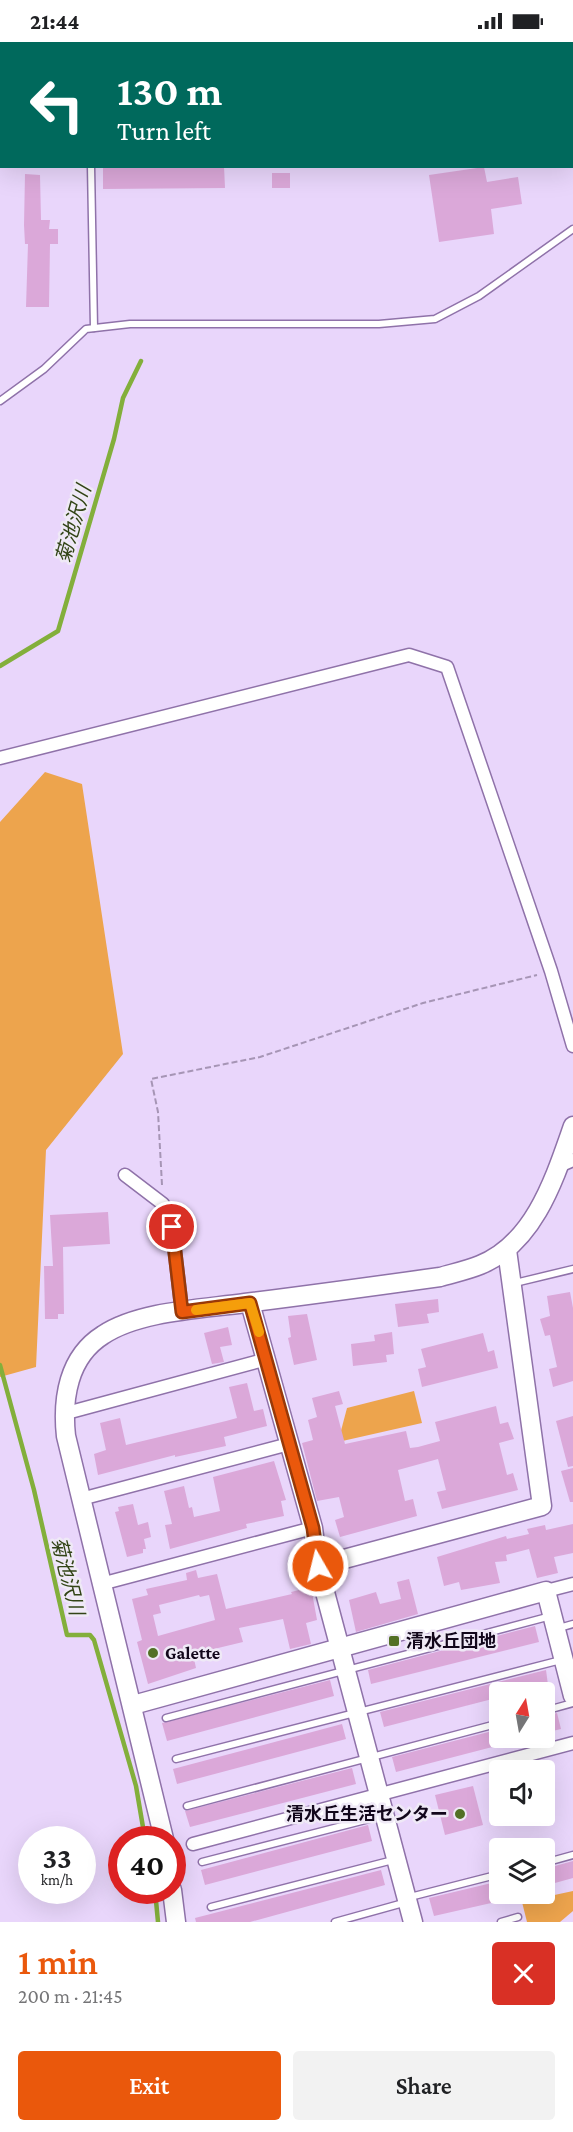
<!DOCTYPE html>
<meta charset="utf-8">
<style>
body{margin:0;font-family:"Crimson Pro","Noto Sans JP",serif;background:#f2f2f2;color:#202124;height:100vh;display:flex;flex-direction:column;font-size:22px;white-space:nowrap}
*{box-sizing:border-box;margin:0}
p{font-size:20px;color:#757577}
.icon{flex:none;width:33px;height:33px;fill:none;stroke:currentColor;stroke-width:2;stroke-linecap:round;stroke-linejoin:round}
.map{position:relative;height:1880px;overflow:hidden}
.sheet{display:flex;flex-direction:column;background:#fff;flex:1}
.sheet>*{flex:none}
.top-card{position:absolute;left:0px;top:0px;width:573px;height:126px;box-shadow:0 6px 24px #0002;background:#00695c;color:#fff;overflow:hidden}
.needle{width:39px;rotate:11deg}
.controls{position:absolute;left:489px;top:1640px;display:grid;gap:12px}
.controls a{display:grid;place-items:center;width:66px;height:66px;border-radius:6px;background:#fff;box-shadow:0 6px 24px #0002;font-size:30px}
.speed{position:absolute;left:18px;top:1784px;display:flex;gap:12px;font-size:30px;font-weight:700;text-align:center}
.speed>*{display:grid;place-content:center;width:78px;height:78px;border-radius:50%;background:#fff;box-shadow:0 6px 24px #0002;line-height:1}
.speed small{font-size:15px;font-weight:400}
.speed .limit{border:9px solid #d22;background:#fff;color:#111}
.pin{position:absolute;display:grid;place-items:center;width:51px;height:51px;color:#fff;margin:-26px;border:3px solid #fff;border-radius:50%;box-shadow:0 2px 6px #0007}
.me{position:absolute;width:66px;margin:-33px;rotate:352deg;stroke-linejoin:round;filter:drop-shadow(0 0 4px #0008)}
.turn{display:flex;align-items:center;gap:21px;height:126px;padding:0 18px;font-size:27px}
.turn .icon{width:78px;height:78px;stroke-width:2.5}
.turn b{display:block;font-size:42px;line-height:51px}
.round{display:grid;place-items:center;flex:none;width:63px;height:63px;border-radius:6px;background:#f2f2f2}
.head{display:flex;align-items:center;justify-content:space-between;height:102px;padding:0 18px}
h1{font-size:36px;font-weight:600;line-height:45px;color:#ea580c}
.cta{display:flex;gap:12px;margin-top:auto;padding:12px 18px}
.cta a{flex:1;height:69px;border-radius:6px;background:#ea580c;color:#fff;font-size:24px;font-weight:600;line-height:69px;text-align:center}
.cta a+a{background:#f2f2f2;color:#202124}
.status{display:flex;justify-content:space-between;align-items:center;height:42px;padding:0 30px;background:#fff;direction:ltr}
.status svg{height:16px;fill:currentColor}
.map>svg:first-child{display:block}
.green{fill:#eda44d}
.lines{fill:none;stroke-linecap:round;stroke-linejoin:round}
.stream{stroke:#83af3b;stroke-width:4.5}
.building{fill:#dba8d9;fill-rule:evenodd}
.lane-casing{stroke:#8f72a9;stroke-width:9}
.street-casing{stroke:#8f72a9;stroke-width:15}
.secondary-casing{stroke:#8f72a9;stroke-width:21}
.path{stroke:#a695b5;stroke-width:2;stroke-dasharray:6 3;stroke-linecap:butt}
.lane{stroke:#fff;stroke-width:6}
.street{stroke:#fff;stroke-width:12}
.secondary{stroke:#fff;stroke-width:18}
.route-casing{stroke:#983908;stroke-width:15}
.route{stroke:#ea580c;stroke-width:10}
.slow{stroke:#f59e0b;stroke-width:10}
.poi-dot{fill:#537025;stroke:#efe9f6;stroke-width:2}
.labels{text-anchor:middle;stroke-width:5;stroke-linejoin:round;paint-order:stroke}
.poi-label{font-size:18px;font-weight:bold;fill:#12071b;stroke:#efe9f6;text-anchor:start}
.water-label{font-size:20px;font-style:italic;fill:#324416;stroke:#efe9f6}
</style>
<div class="status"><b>21:44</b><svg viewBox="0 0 49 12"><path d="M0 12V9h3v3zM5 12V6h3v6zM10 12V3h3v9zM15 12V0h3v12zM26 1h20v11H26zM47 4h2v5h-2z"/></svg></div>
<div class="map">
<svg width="573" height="1880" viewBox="0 0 573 1880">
<rect width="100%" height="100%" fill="#e9d6fb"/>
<g class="green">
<path d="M45,730L82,742L123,1012L46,1108L36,1325L0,1335V780Z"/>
<path d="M414,1349L422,1381L338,1400L347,1366Z"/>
<path d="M573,1849V1869L560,1880H527L522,1860Z"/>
</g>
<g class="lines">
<g class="stream">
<path d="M0,624L58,589L114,397L123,356L141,319"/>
<path d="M0,1323L34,1448L67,1593H90L94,1598L136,1744L145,1797"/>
<path d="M155,1848L158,1880"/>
</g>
</g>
<g class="building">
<path d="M103,124H224L225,146L103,147Z"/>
<path d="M484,125L487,140L518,135L522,162L491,167L494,192L439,200L429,133Z"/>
<rect x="272" y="131" width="18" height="15"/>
<path d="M25,132L40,133L41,178H50L49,187H58V202H50L49,265H26L28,202H25L24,183Z"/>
<path d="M108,1170L110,1202L63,1205L64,1272H58V1277H45L44,1224H53L50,1173Z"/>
<path d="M570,1250L573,1266V1339L553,1345L549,1327L557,1325L550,1293L545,1294L540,1277L550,1274L547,1254Z"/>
<path d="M438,1257L439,1270L427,1272L429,1281L398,1285L395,1262Z"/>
<path d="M307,1272L317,1318L294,1323L288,1296L291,1295L288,1274Z"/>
<path d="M228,1285L232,1303L220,1305L224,1320L212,1322L204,1291Z"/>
<path d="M392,1290L394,1312L386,1313L387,1320L353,1324L351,1302L375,1299L374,1293Z"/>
<path d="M483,1291L488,1310L494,1308L498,1326L422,1345L418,1327L426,1325L421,1307Z"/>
<path d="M247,1341L254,1369L263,1367L267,1384L224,1395L226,1404L175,1415V1413L98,1433L94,1412L106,1408L100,1381L120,1376L126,1403L226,1379L237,1376L229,1345Z"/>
<path d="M339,1349L343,1362L335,1364L345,1402L406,1389L410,1406L418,1405L440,1399L435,1380L496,1364L500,1382L508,1380L514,1397L499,1401L507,1433L513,1431L518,1448L442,1467L437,1450L446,1448L438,1417L398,1428L405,1459L413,1457L417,1474L340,1495L335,1478L344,1475L339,1455L317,1459L302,1401L313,1398L308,1378L317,1375L312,1356Z"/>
<path d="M573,1374V1424L568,1425L556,1379Z"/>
<path d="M274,1419L286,1458L281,1459L284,1474L246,1482L247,1486L170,1507L165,1483L172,1482L164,1449L184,1444L189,1466L192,1465L194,1475L216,1470L220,1469L213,1435Z"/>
<path d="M573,1426V1460H570L561,1429Z"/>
<path d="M133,1462L138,1483L148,1480L151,1495L144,1497L146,1507H143V1511L127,1515L115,1470L119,1469L118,1465Z"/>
<path d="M573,1482V1511L554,1515L558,1531L537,1536L529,1507L506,1513L507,1519L495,1520L500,1541L461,1548L459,1540L444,1544L437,1515L506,1494L507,1497L529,1492L527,1487L545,1483L546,1488Z"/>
<path d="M196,1528L198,1536L217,1532L226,1567L292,1552L291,1550L311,1545L317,1578L306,1581L311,1602L290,1607L283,1577L239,1586L243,1600L193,1612L196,1626L148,1642L137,1600L142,1598L132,1557L148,1553L146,1547L187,1538L186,1531ZM199,1553L200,1555L209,1553L215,1578L158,1594L153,1573L161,1571L159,1563Z"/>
<path d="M409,1537L418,1572L356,1590L349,1558L376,1550L380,1562L401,1557L397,1540Z"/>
<path d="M535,1584L539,1600L371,1642L368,1628Z"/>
<path d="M546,1628L548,1643L520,1650H500V1655L384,1685L380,1670Z"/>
<path d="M330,1638L334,1654L167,1699L162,1681Z"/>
<path d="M557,1671L561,1687L544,1691V1674Z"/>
<path d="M342,1682L346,1697L177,1742L173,1727Z"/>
<path d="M500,1687V1703L396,1730L392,1715Z"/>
<path d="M352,1726L356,1742L190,1785L185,1769Z"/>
<path d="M473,1744L483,1783L445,1793L435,1753Z"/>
<path d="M368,1783L372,1799L205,1843L201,1828Z"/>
<path d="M573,1819V1836L544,1844V1827Z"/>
<path d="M381,1828L385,1843L250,1880H196L195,1876Z"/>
<path d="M500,1839V1859L434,1874L429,1856Z"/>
</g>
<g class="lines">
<g class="lane-casing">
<g id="lane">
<path d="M91,124L94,286"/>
<path d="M0,359L44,327L86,287L130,282H379L435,277L479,254L573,187"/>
<path d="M515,1241L573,1227"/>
<path d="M559,1586L573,1582"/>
<path d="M544,1669L573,1661"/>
<path d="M166,1676L551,1574"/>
<path d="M176,1717L561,1618"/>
<path d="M187,1764L500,1681"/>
<path d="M202,1820L381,1774"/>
<path d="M544,1821L573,1813"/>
<path d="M410,1855L500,1832"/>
<path d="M211,1865L393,1818"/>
<path d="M335,1880L407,1860"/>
<path d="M501,1880L518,1875"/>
</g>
</g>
<g class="street-casing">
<g id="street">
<path d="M0,716L409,613L447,625L551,929L573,1004"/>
<path d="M559,1124L573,1118"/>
<path d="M125,1133L163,1162L172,1185L182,1270"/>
<path d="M63,1372L267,1317"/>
<path d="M81,1457L289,1402"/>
<path d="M101,1542L313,1486"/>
<path d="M546,1549L573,1542"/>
<path d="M193,1802L573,1701"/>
</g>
</g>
<g class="secondary-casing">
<g id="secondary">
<path d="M250,1261L313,1486L318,1524"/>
<path d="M133,1663L546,1549L573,1654"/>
<path d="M164,1797L66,1394C62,1357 68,1315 103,1293C139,1269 202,1267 245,1261C310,1253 375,1244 440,1235C454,1231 468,1228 480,1223C535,1201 555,1135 573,1084"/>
<path d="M172,1848L176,1880"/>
<path d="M413,1880L318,1524L542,1464L507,1208"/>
</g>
</g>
<path class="path" d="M162,1143L158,1070L151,1037L260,1015L423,961L537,933"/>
<use href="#lane" class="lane"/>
<use href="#street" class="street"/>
<use href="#secondary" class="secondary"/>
</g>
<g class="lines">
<g class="route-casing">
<path id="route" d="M172,1185L182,1270L250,1261L313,1486L318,1524"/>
</g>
<use href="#route" class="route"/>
<path class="slow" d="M196,1268L250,1261L259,1290"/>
</g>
<g class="poi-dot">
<rect x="388" y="1593" width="12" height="12" rx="3"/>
<circle cx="153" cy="1611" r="6"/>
<circle cx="460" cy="1772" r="6"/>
</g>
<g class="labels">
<g class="poi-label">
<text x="406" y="1605">清水丘団地</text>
<text x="165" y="1617">Galette</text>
<text x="448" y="1778" text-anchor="end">清水丘生活センター</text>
</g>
<g class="water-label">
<text transform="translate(73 482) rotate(-74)" y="7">菊池沢川</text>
<text transform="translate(68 1534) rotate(76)" y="7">菊池沢川</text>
</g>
</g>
</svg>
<div class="controls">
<a><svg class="needle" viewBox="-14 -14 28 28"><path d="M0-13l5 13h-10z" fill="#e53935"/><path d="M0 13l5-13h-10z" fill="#757577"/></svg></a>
<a><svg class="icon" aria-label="sound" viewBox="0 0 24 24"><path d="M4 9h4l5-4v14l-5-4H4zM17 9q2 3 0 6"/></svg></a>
<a><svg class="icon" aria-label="layers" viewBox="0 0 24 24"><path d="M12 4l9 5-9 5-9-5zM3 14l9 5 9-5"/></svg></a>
</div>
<div class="speed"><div>33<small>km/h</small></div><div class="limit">40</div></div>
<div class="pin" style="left:172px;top:1185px;background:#d93025"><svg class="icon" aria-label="arrive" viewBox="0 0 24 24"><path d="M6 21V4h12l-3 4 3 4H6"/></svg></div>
<svg class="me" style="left:318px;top:1524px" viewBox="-20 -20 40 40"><circle r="17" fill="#ea580c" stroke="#fff" stroke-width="3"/><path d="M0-11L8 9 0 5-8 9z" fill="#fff"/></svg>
<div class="top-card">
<div class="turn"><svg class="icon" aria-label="left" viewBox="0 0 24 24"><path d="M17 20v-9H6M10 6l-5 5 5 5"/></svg><div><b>130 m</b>Turn left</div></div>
</div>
</div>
<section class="sheet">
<div class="head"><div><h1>1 min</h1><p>200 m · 21:45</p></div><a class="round" style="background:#d93025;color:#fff"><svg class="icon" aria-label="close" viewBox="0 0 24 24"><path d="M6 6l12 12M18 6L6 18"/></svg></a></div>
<div class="cta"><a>Exit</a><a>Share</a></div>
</section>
